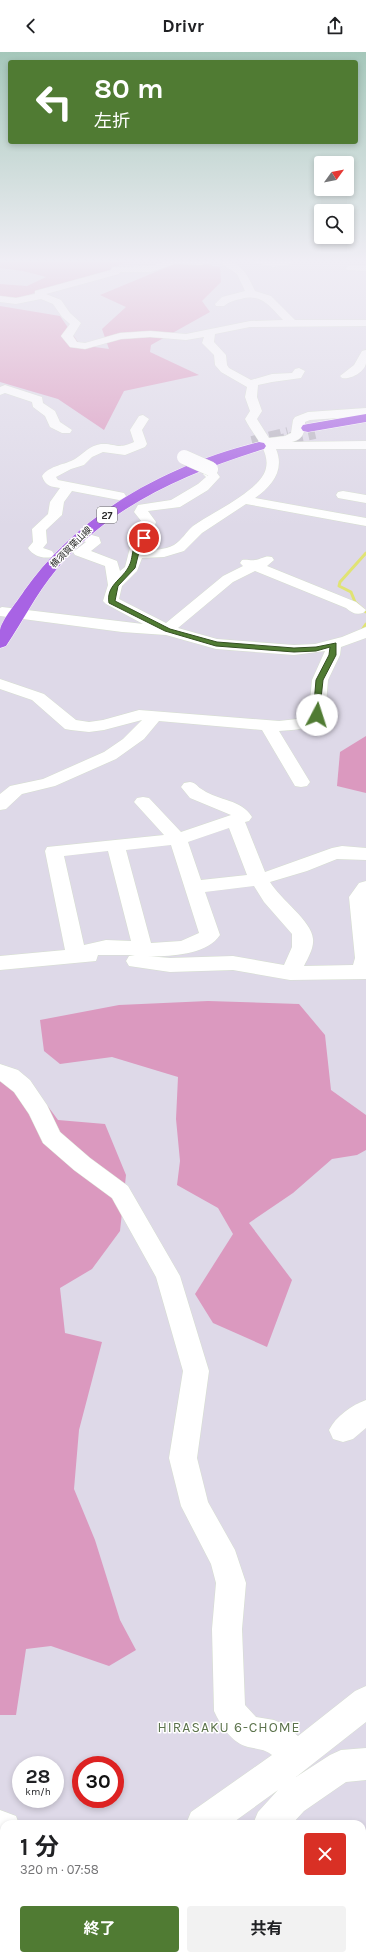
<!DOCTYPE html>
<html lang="ja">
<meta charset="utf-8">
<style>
body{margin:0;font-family:Karla,"Noto Sans JP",sans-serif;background:#f2f2f2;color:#202124;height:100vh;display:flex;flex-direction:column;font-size:15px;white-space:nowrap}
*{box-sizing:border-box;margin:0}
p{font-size:13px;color:#757577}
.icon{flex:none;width:22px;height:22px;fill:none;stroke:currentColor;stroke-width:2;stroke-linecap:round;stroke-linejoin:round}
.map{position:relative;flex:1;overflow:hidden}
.drawer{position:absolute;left:0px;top:1768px;width:366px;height:140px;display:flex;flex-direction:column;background:#fff;border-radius:12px 12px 0 0;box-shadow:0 2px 6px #0003}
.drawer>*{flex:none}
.hud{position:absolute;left:8px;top:8px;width:350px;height:84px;border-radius:4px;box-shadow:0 2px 6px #0003;background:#507b33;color:#fff;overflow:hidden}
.needle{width:26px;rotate:57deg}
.tools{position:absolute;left:314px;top:104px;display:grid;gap:8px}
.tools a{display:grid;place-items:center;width:40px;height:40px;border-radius:4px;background:#fff;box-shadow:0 2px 6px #0003;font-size:20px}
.speed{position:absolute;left:12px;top:1704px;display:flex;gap:8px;font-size:20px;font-weight:700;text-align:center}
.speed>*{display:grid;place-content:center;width:52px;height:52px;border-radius:50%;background:#fff;box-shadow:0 2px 6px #0003;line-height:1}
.speed small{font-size:10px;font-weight:400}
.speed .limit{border:6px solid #d22;background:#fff;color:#111}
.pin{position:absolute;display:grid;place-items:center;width:34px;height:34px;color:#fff;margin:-17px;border:2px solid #fff;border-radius:50%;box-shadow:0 1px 4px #0007}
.me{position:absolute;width:44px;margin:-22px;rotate:5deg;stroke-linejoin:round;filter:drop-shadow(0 0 3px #0008)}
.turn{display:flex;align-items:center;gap:14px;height:84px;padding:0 20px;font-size:18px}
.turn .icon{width:52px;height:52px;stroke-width:2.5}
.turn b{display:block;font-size:28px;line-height:34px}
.round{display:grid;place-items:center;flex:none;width:42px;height:42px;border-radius:4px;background:#f2f2f2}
.head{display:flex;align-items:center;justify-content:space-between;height:68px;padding:0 20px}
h1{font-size:24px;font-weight:700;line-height:30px}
.button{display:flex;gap:8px;margin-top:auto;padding:8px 20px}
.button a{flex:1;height:46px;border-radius:4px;background:#507b33;color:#fff;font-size:16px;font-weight:700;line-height:46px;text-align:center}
.button a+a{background:#f2f2f2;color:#202124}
header{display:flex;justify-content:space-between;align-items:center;height:52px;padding:0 20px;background:#fff;font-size:18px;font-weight:700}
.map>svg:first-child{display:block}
.green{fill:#db99bf}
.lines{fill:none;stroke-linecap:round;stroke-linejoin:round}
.stream{stroke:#e0e374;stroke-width:3}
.major-tunnel{stroke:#b9b5c1;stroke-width:12;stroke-dasharray:12 6;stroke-linecap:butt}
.minor-casing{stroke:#d6dfcf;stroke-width:1}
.major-casing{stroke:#fff;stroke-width:1}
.minor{fill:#fff;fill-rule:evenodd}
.major{fill:#a863e4;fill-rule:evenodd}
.minor-bridge-casing{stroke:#d6dfcf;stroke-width:15;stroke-linecap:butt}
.minor-bridge{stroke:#fff;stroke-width:14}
.route{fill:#507b33;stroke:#345021}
.labels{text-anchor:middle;stroke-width:3;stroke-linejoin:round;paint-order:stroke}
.far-street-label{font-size:9px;fill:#272727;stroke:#fff}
.shield{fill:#fff;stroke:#686868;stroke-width:1}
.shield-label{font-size:10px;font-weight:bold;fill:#272727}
.near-neighbourhood-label{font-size:14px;letter-spacing:1px;fill:#5c734c;stroke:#fff}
</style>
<header><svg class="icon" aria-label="back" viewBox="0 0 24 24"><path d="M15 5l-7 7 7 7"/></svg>Drivr<svg class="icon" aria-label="share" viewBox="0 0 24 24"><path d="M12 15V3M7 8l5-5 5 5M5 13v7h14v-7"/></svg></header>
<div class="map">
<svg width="366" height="1908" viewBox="0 0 366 1908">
<rect width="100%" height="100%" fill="#ded9e8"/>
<g class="green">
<path d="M0,208H147L119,212L118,223L56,234L16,247L0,244V232L27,234L46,225L23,219L0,216Z"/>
<path d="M182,209L220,215L221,230L202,249L210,260L151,293L150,300L199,323L124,339L104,378L58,347L0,330V254L60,264L80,293L109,297L102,277L126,255L100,243Z"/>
<path d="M366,684V741L337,734L340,700Z"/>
<path d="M208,949L299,952L325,983L331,1038L366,1063V1098L357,1103L332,1107L293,1141L249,1171L292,1228L267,1295L213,1271L195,1242L233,1182L218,1156L177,1133L180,1109L176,1067L178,1025L112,1005L60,1012L44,999L40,968L119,953Z"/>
<path d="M0,1027L41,1045L58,1068L105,1072L126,1123L120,1179L92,1217L60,1236L65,1281L102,1290L79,1378L74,1437L95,1488L120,1568L136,1598L109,1614L51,1594L26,1597L16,1663H0Z"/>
<path d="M366,1886V1908H327L323,1904H362V1890Z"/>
</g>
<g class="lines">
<g class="stream">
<path d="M366,501L340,530L339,534L351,540L355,550L366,560"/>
<path d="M362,578L366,572"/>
</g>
<g class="major-tunnel">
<path d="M252,390L288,381"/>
<path d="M273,390L315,381"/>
</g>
<g class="minor-casing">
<g id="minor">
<path d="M169,208H213L212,210L201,213L175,212L151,220H120L119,222L46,242L61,248L70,261L81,271L73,284L77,290L85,291L120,281L150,279L186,282L250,269L283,268C270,255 262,241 241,247C234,248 229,250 224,254H216L215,252L222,245L245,239L237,222L216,208C240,208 246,219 255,239L271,244L295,268H366V274L250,275L215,282L214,290L226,303L227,313L229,316L251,328L272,322L292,321L295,317L299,316L305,319L301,326L272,330L258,333L257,345L262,359L257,367L269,386L285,384L291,381L293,368L295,365L308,360L366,356V364L310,368L305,370C305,381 303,387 292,390L366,389V397H276C285,418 272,434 255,446L366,466V474L246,452L202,481L184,499L164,505L142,506L137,519L122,534L119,547L166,571L223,524L243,514L240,511L242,508C247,507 251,509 255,508C262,507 265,503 272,505L274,508L267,514L356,550L366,558L363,561C356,563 352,561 346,556L255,519L233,530L178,576L217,587L294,593L315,592L342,585L366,575V586L341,595L340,603L328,628L325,663C315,677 295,678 279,679L310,730L307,734L301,735L295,734L262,678L159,669L144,687L116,707L55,734L22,742L6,757L0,758V742L10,734L43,727L104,700L123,687L142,668L104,678L89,680L71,678L65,677L32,648L0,637V627L44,642L76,668L89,670L103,668L139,658L279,669L297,667L309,661L312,628L325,599L294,603L216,597L166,583L122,580L0,564V556L2,555L143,572L106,552L103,549L108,533L105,514L75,503L73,500L86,490L76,487L74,484L76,481L81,480L99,485L101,491L91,499L117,509L120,519L125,515L131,492L137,485L142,470L134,460L138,453L171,448L198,432L206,425L203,422L206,414H216L218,417L217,421L220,425L208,438L180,455L148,459L156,470L151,486L145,493L144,498C154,498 164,498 174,493C182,488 186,480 193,474C211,461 262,438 266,416C270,398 252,382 245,367L250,359L245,345L247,335L221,320L215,313L214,303L202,291L204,285L186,288L150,285L121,287L85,297L70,295L61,284L70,272L62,265L53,252L41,247L16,252L0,250V244L16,246L35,242V239L111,218L112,215L151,214Z"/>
<path d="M250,208H292L293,210L292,212L274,215L251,210Z"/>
<path d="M351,213H366V219L347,218L346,216Z"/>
<path d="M366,298C366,302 366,307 366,311C365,320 350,328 342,326L340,324L354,313L362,299Z"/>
<path d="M5,333L42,345L43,351L55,359L60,370L72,378L70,381H62L50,375L45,364L33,355L32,350L5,341L0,343V335Z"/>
<path d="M143,363L149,367L142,378L147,392L145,395L125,403L103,400L92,405L84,413L71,417L56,425L58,428L124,441L126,444L124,447L119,448L72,439L64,450L62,463L46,478L47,491L43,496L52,499L54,502L52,505C43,507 33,504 28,496L33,490L32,477L48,462L50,450L60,436C52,435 45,434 42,424C50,413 65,413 75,407C84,401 89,394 101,392C116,391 117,398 134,390L130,378L139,364Z"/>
<path d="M343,439L366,443V451L338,446L336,443L338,440Z"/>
<path d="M190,730C197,731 197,735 203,738C219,749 241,747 252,765L249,769L245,770L265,820L332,796L342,794L366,796V808L337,807L307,819L270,830C280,847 312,869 313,887C314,896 308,906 304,914L353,913L355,906L349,845L359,831L366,829V927L290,928L233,918L170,920L129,914L126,909L129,904L135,903H98L96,909L0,918V904L65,898L45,799L47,795L164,783L134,750L137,746L143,745L149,746L181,780L231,763L190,746L181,735L184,731ZM229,776L247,823L201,828L188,790ZM171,793L199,881L181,889L151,891L126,798ZM108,799L131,889L106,888L84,893L64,804ZM254,834L264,850L292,882V895L284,913L233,904L170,906L147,904C168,905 207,903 220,883L205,840Z"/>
<path d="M0,1012L18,1018L30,1028L47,1053L60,1080L90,1106L128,1134L180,1224L209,1319L197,1406L208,1450L235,1498L246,1531L242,1577L245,1653L256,1665L274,1668L285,1673L298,1684L355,1639L366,1634V1670L296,1725L330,1703L341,1698L366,1696V1728L346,1730L304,1759L292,1772H253L258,1760L278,1738L231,1772H186L191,1760L272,1703C265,1697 257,1697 248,1695C232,1691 221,1674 214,1659L212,1577L216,1531L211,1512L181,1454L169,1406L183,1319L156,1225L112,1146L74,1118L43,1091L29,1062L14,1040L0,1029Z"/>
<path d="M366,1348V1376L353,1387L343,1390L333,1387L329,1378C336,1364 352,1353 366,1348Z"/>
<path d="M0,1758L16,1764L19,1772H4V1793L0,1792Z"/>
<rect x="0" y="1800" width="4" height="34"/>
<path d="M28,1904H64L65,1908H29Z"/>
<path d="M289,1904H330L332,1908H291Z"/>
</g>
</g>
<g class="major-casing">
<g id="major">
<path d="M366,362V370L308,380L303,379L301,376L303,373L308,372Z"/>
<path d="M259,390L264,391L266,394L264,397C186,421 109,454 56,518C36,542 23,569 6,594L0,596C0,590 0,583 0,578C2,567 18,549 24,539C79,461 167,413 259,390Z"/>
</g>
</g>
<use href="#minor" class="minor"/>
<use href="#major" class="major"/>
<g class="minor-bridge-casing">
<path id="minor-bridge" d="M184,405L211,417"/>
</g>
<use href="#minor-bridge" class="minor-bridge"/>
</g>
<linearGradient id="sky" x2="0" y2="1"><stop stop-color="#a5c7ba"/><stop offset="0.44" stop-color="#f0eef5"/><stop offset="1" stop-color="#f0eef5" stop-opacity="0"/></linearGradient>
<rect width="366" height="475" fill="url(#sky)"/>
<path class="route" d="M142,485L147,486L141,492L135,516L118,534L115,549L170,577L217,590L294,596L316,595L336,591V603L323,628L319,665L313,663L316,628L329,603L330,595L316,599L294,600L216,594L165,579L109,551C106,534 121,528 128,516C135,504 129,496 142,485Z"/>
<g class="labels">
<g class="far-street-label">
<text transform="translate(71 495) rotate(-45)" y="3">横須賀葉山線</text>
</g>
<rect class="shield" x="97" y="455" width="20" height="16" rx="3"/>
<g class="shield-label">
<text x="107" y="467">27</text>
</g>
<g class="near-neighbourhood-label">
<text x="229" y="1680">HIRASAKU 6-CHOME</text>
</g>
</g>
</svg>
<div class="tools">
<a><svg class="needle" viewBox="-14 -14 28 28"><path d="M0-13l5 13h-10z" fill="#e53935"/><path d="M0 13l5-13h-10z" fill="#757577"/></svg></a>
<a><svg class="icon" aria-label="search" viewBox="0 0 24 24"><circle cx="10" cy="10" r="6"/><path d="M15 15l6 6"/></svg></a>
</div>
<div class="speed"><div>28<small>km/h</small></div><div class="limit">30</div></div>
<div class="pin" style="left:144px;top:486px;background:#d93025"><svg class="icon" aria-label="arrive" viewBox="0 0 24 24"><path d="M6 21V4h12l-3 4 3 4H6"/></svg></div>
<svg class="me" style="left:317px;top:663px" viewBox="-20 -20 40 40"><circle r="19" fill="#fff"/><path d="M0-13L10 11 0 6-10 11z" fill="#507b33"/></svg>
<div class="hud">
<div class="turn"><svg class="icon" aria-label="left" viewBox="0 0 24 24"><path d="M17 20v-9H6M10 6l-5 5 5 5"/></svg><div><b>80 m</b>左折</div></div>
</div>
<section class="drawer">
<div class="head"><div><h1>1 分</h1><p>320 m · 07:58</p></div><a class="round" style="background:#d93025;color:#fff"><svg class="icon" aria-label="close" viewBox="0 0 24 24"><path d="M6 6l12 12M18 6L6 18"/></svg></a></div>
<div class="button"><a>終了</a><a>共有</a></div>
</section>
</div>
